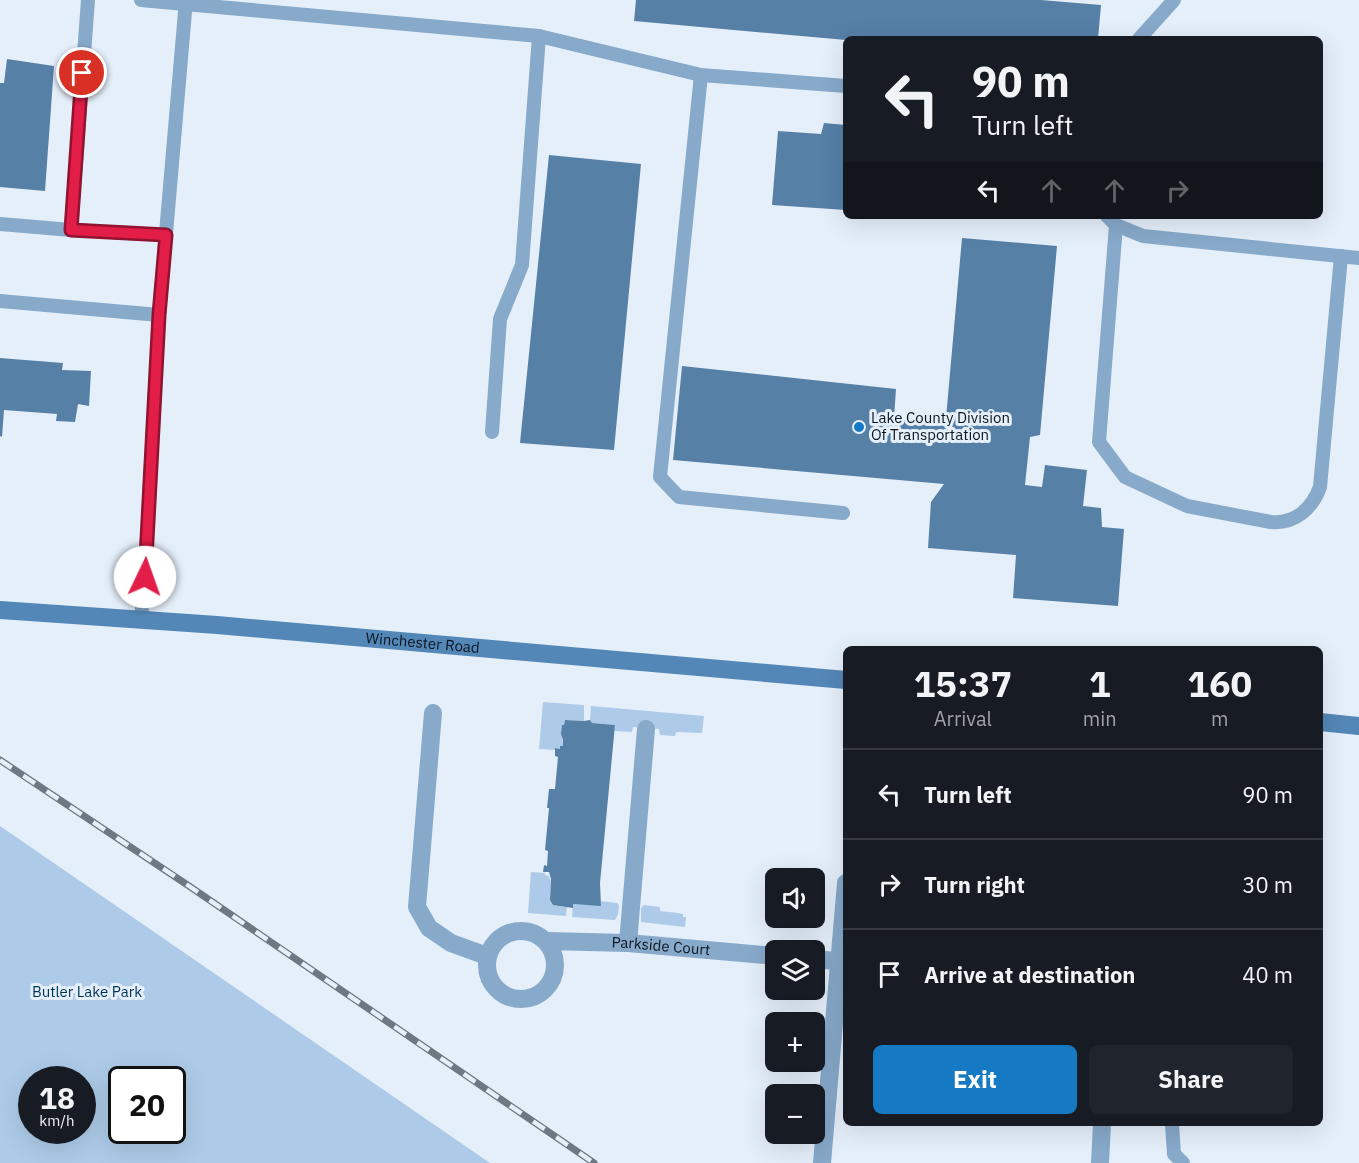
<!DOCTYPE html>
<meta charset="utf-8">
<style>
body{margin:0;font-family:"IBM Plex Sans",sans-serif;background:#20242c;color:#f1f3f6;height:100vh;display:flex;flex-direction:column;font-size:22px;white-space:nowrap}
*{box-sizing:border-box;margin:0}
p{font-size:20px;color:#9ea1a6}
.icon{flex:none;width:33px;height:33px;fill:none;stroke:currentColor;stroke-width:2;stroke-linecap:round;stroke-linejoin:round}
.map{position:relative;flex:1;overflow:hidden}
.side{position:absolute;left:843px;top:646px;width:480px;height:480px;display:flex;flex-direction:column;background:#171b24;border-radius:9px;box-shadow:0 6px 24px #0002}
.side>*{flex:none}
.banner{position:absolute;left:843px;top:36px;width:480px;height:183px;border-radius:9px;box-shadow:0 6px 24px #0002;background:#171b24;color:#f1f3f6;overflow:hidden}
.buttons{position:absolute;left:765px;top:868px;display:grid;gap:12px}
.buttons a{display:grid;place-items:center;width:60px;height:60px;border-radius:9px;background:#171b24;box-shadow:0 6px 24px #0002;font-size:30px}
.speed{position:absolute;left:18px;top:1066px;display:flex;gap:12px;font-size:30px;font-weight:700;text-align:center}
.speed>*{display:grid;place-content:center;width:78px;height:78px;border-radius:50%;background:#171b24;box-shadow:0 6px 24px #0002;line-height:1}
.speed small{font-size:15px;font-weight:400}
.speed .limit{border:3px solid #111;border-radius:9px;background:#fff;color:#111}
.pin{position:absolute;display:grid;place-items:center;width:51px;height:51px;color:#fff;margin:-26px;border:3px solid #fff;border-radius:50%;box-shadow:0 2px 6px #0007}
.me{position:absolute;width:66px;margin:-33px;rotate:3deg;stroke-linejoin:round;filter:drop-shadow(0 0 4px #0008)}
.turn{display:flex;align-items:center;gap:21px;height:126px;padding:0 30px;font-size:27px}
.turn .icon{width:78px;height:78px;stroke-width:2.5}
.turn b{display:block;font-size:42px;line-height:51px}
.lanes{display:flex;align-items:center;height:57px;padding:0 30px;background:#0003;justify-content:center;gap:30px;direction:ltr}
.lanes .off{opacity:.35}
.eta{display:flex;justify-content:space-evenly;align-items:center;height:102px;text-align:center}
.eta b{font-size:36px;font-weight:800;line-height:42px}
.action{display:flex;gap:12px;margin-top:auto;padding:12px 30px}
.action a{flex:1;height:69px;border-radius:9px;background:#1579c4;color:#fff;font-size:24px;font-weight:800;line-height:69px;text-align:center}
.action a+a{background:#20242c;color:#f1f3f6}
ul{padding:0;list-style:none}
li{display:flex;align-items:center;gap:18px;height:90px;padding:0 30px;border-top:2px solid #363941}
li div{flex:1}
li b{display:block;font-size:22px}
li em{font-style:normal}
.map>svg:first-child{display:block}
.green{fill:#adcbe8;fill-rule:evenodd}
.building{fill:#5780a7}
.lines{fill:none;stroke-linecap:round;stroke-linejoin:round}
.lane{stroke:#87a9ca;stroke-width:14}
.street{stroke:#87a9ca;stroke-width:18}
.secondary{stroke:#5387b7;stroke-width:18}
.rail-casing{stroke:#6e7881;stroke-width:7}
.rail{stroke:#e5effa;stroke-width:4.5;stroke-dasharray:14;stroke-linecap:butt}
.route-casing{stroke:#92132f;stroke-width:15}
.route{stroke:#e11d48;stroke-width:10}
.poi-dot{fill:#1579c4;stroke:#e5effa;stroke-width:2}
.labels{text-anchor:middle;stroke-width:6;stroke-linejoin:round;paint-order:stroke}
.poi-label{font-size:15px;fill:#0c161f;stroke:#e5effa;text-anchor:start}
.street-label{font-size:15px;fill:#0c161f;stroke:#e5effa}
.park-label{font-size:15px;fill:#003359;stroke:#e5effa}
</style>
<div class="map">
<svg width="1359" height="1163" viewBox="0 0 1359 1163">
<rect width="100%" height="100%" fill="#e5effa"/>
<g class="green">
<path d="M543,702L584,705V721L565,720L564,725L562,726C561,733 563,739 563,746H560V749L555,748V750L539,749Z"/>
<path d="M591,706L704,716L702,733L676,732L675,736L660,735L659,729L633,727L632,732L615,731V725L592,723L590,720Z"/>
<path d="M0,826L490,1163H0ZM32,1080H82V1131H32ZM122,1080H172V1131H122Z"/>
<path d="M531,872L545,873V875L549,876C553,885 547,896 553,905L567,907L566,916L528,913Z"/>
<path d="M601,901L617,903L619,905L618,914L615,920L572,917L573,904L601,905Z"/>
<path d="M644,905L660,907V911L678,913L683,914V917H686L685,927L641,922V908Z"/>
</g>
<g class="building">
<path d="M636,0H1041L1101,5L1098,39L846,40L634,21Z"/>
<path d="M7,59L54,66L45,191L0,187V83H4Z"/>
<path d="M824,123L846,125V210L772,205L778,131L821,134Z"/>
<path d="M549,155L641,164L614,450L520,443Z"/>
<path d="M962,238L1057,246L1040,435L1030,437L1025,485L1042,487L1045,465L1087,470L1083,506L1101,508L1102,527L1124,529L1118,606L1013,598L1016,555L928,548L931,502L944,484L673,460L682,366L896,389L894,418H946Z"/>
<path d="M0,358L63,363L62,370L91,371L89,406L78,404L75,422L56,421L57,414L4,410L2,437L0,436Z"/>
<path d="M565,720L584,721L590,720L592,723L615,725L600,883L601,906L573,904V908L553,905L550,900L551,879L549,872H543L544,865L547,866L548,851L545,850L549,808H547L549,789H555L558,757L555,756V748L560,749V746H563V740L561,734L562,725H564Z"/>
</g>
<g class="lines">
<g class="lane">
<path d="M141,0L539,36L701,75L846,86"/>
<path d="M1139,39L1174,0"/>
<path d="M701,75L660,477L679,497L843,513"/>
<path d="M1107,216L1116,225L1143,236L1359,258"/>
<path d="M0,224L71,230L166,235"/>
<path d="M1116,225L1099,442L1125,477L1187,506L1271,522C1295,524 1312,509 1320,487L1341,256"/>
<path d="M71,230L88,0"/>
<path d="M0,301L159,315"/>
<path d="M492,432L500,319L522,265L539,36"/>
<path d="M141,619L145,577L159,315L186,0"/>
<path d="M1172,1124L1174,1154L1183,1163"/>
</g>
<g class="street">
<path d="M433,713L417,907L429,928L451,943L487,956"/>
<circle cx="521" cy="965" r="34"/>
<path id="s1" d="M547,941L628,943L776,956"/>
<path d="M628,943L646,729"/>
<path d="M814,959L846,962"/>
<path d="M822,1163L846,883"/>
<path d="M1100,1163L1102,1124"/>
</g>
<g class="secondary">
<path id="s2" d="M0,610L217,625L846,680"/>
<path d="M1320,722L1359,726"/>
</g>
<g class="rail-casing">
<path id="rail" d="M0,760L189,886L594,1163"/>
</g>
<use href="#rail" class="rail"/>
</g>
<g class="lines">
<g class="route-casing">
<path id="route" d="M82,73L71,230L166,235L159,315L145,577"/>
</g>
<use href="#route" class="route"/>
</g>
<circle class="poi-dot" cx="859" cy="427" r="6"/>
<g class="labels">
<g class="poi-label">
<text x="871" y="423">Lake County Division<tspan x="871" dy="17">Of Transportation</tspan></text>
</g>
<g class="street-label">
<text dy="5" stroke="none"><textPath href="#s2" startOffset="424">Winchester Road</textPath></text>
<text dy="5" stroke="none"><textPath href="#s1" startOffset="114">Parkside Court</textPath></text>
</g>
<g class="park-label">
<text x="87" y="997">Butler Lake Park</text>
</g>
</g>
</svg>
<div class="buttons">
<a><svg class="icon" aria-label="sound" viewBox="0 0 24 24"><path d="M4 9h4l5-4v14l-5-4H4zM17 9q2 3 0 6"/></svg></a>
<a><svg class="icon" aria-label="layers" viewBox="0 0 24 24"><path d="M12 4l9 5-9 5-9-5zM3 14l9 5 9-5"/></svg></a>
<a>+</a>
<a>−</a>
</div>
<div class="speed"><div>18<small>km/h</small></div><div class="limit">20</div></div>
<div class="pin" style="left:82px;top:73px;background:#d93025"><svg class="icon" aria-label="arrive" viewBox="0 0 24 24"><path d="M6 21V4h12l-3 4 3 4H6"/></svg></div>
<svg class="me" style="left:145px;top:577px" viewBox="-20 -20 40 40"><circle r="19" fill="#fff"/><path d="M0-13L10 11 0 6-10 11z" fill="#e11d48"/></svg>
<div class="banner">
<div class="turn"><svg class="icon" aria-label="left" viewBox="0 0 24 24"><path d="M17 20v-9H6M10 6l-5 5 5 5"/></svg><div><b>90 m</b>Turn left</div></div>
<div class="lanes"><svg class="icon" aria-label="left" viewBox="0 0 24 24"><path d="M17 20v-9H6M10 6l-5 5 5 5"/></svg><svg class="icon off" aria-label="ahead" viewBox="0 0 24 24"><path d="M12 20V5M6 11l6-6 6 6"/></svg><svg class="icon off" aria-label="ahead" viewBox="0 0 24 24"><path d="M12 20V5M6 11l6-6 6 6"/></svg><svg class="icon off" aria-label="right" viewBox="0 0 24 24"><path d="M7 20v-9h11M14 6l5 5-5 5"/></svg></div>
</div>
<section class="side">
<div class="eta">
<div><b>15:37</b><p>Arrival</p></div>
<div><b>1</b><p>min</p></div>
<div><b>160</b><p>m</p></div>
</div>
<ul>
<li><svg class="icon" aria-label="left" viewBox="0 0 24 24"><path d="M17 20v-9H6M10 6l-5 5 5 5"/></svg><div><b>Turn left</b></div><em>90 m</em></li>
<li><svg class="icon" aria-label="right" viewBox="0 0 24 24"><path d="M7 20v-9h11M14 6l5 5-5 5"/></svg><div><b>Turn right</b></div><em>30 m</em></li>
<li><svg class="icon" aria-label="arrive" viewBox="0 0 24 24"><path d="M6 21V4h12l-3 4 3 4H6"/></svg><div><b>Arrive at destination</b></div><em>40 m</em></li>
</ul>
<div class="action"><a>Exit</a><a>Share</a></div>
</section>
</div>
